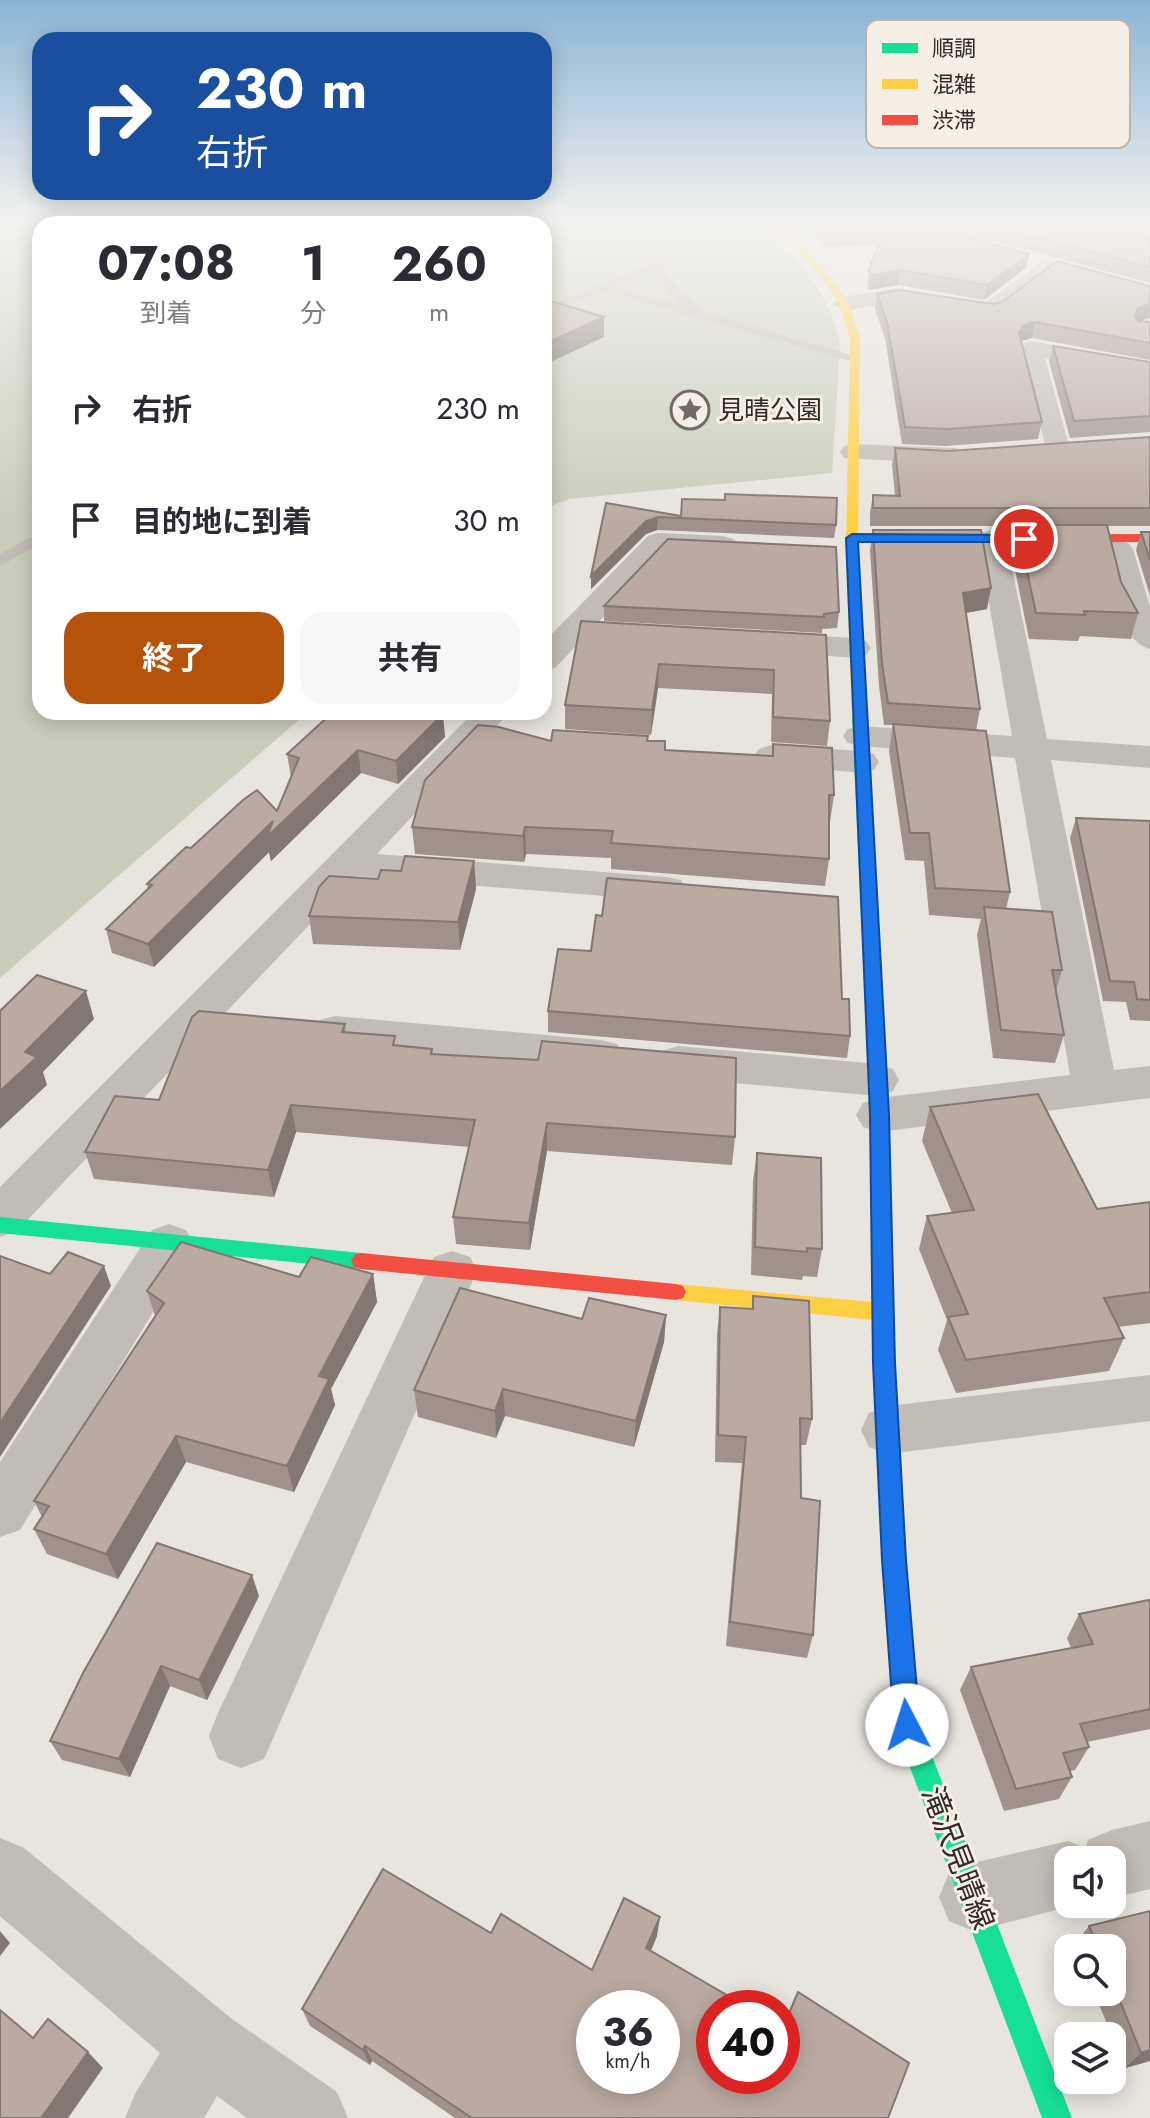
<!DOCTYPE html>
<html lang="ja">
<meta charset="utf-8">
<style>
body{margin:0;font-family:Jost,"Noto Sans JP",sans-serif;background:#f7f7f7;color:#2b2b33;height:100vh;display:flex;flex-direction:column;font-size:30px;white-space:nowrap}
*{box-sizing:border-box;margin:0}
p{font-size:26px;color:#7c7c81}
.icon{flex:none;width:44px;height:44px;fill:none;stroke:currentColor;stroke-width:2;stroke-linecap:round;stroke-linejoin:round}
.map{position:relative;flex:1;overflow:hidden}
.panel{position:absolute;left:32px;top:216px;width:520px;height:504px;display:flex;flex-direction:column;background:#fff;border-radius:24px;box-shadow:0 4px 20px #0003}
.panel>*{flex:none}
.hud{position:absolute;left:32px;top:32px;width:520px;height:168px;border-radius:24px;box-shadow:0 4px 20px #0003;background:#1a4fa0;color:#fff;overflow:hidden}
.buttons{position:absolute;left:1054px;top:1846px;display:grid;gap:16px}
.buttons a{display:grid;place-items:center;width:72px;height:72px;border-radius:16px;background:#fff;box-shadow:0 4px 20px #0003;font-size:40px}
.speed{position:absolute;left:576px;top:1990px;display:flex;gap:16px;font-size:40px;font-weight:700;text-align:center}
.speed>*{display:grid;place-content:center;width:104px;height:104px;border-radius:50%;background:#fff;box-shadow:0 4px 20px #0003;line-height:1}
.speed small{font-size:20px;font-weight:400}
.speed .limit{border:12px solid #d22;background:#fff;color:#111}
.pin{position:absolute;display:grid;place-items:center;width:68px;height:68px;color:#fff;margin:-34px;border:4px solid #fff;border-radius:50%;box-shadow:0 2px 8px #0007}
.me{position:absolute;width:88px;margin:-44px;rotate:355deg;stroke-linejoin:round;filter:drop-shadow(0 0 6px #0008)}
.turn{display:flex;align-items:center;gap:28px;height:168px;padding:0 32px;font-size:36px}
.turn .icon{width:104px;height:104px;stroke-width:2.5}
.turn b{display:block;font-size:56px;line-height:68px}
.eta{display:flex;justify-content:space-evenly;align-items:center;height:136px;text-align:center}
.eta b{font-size:48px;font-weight:700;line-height:56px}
.button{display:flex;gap:16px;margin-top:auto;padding:16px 32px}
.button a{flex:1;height:92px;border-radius:24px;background:#b45309;color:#fff;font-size:32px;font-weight:700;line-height:92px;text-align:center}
.button a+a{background:#f7f7f7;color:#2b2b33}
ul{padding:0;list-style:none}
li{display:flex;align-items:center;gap:24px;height:112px;padding:0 32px}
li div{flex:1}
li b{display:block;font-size:30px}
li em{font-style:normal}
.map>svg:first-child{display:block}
.green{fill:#c9cdba}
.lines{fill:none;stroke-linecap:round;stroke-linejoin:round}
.lane{fill:#c2bcb7;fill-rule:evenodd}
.street{fill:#c2bcb7;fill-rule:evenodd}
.fast{fill:#16e098;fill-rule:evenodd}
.slow{fill:#ffcf43;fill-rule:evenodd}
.jam{fill:#f24e42;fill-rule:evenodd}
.wall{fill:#a0928b}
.shaded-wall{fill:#827771}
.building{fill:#baaaa2;stroke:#827771;stroke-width:2;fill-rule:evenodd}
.route{fill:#1a73e8;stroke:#114b97;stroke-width:2}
.labels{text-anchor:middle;stroke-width:6;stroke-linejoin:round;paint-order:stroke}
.far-poi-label{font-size:26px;fill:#312a27;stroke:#f6efe5;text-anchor:start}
.street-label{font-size:30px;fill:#312a27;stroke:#f6efe5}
.key{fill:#f6efe5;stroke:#bbb4ac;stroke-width:2}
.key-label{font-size:22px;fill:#312a27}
</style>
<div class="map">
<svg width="1150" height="2118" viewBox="0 0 1150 2118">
<rect width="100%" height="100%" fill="#e8e4de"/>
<g class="green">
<path d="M0,227H40V712H308L0,978Z"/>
<path d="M544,227H760C797,261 832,293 840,346L832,473L569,499L544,509Z"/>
</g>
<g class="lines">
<g class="lane">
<path d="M657,262L661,263L676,287L700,311L861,358L850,361L603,291L544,316V308ZM654,270L667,292L682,306L614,287Z"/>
<path d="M40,532V544L0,566V554Z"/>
</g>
<g class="street">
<path d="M1049,260L1059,266L1056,270L997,315L989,317L897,302L844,311L833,304L844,297L897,288L985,303L1042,262Z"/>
<path d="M1031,341L1150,362V376L1045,358L1070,449L1066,455H1048L1019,348L1023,343Z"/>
<path d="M853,444L955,448L964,450L968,456L964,462L955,464L844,458L840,452L844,446Z"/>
<path d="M992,530L1002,533L1006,539L1047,739L1150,746V768L1051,760L1114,1070L1150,1066V1098L879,1132L863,1127L856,1115L863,1103L879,1098L1070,1075L1015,758L860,746L848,743L843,736L848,729L860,726L1012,736L978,539L982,533Z"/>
<path d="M658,533L723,536L733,539L738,545L733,551L723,554L666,551L555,668L544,671V642L648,536Z"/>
<path d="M1118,540L1128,543L1133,549L1150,607V649C1117,640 1111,579 1103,549L1108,543Z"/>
<path d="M766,633L855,638L866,641L871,648L866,655L855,658L755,650L750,643L755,636Z"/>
<path d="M474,712H510L377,854L667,877L681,880L687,889L681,898L667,901L356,876L17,1231L0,1237V1187Z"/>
<path d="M771,745L861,751L874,754L879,762L874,770L861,773L759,763L753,756L759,749Z"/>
<path d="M335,1016L601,1040L617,1044L623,1055L617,1066L601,1070L335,1046L320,1042L313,1031L320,1020Z"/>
<path d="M678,1046L877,1064L893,1069L899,1080L893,1091L877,1096L678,1078L662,1073L656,1062L662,1051Z"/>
<path d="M169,1224L186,1230L194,1244L186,1258L20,1530L0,1537V1462L152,1230Z"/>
<path d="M452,1251L470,1257L477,1271L264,1759L241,1768L218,1759L209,1736L218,1713L427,1271L434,1257Z"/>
<path d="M1150,1375V1421L888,1454L869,1447L861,1430L869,1413L888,1406Z"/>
<path d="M1150,1821V1889L1112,1898V1860H1068V1904H1080L973,1931L949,1921L939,1897L949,1873L973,1863L1068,1841L1085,1848L1088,1840L1112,1830Z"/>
<path d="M0,1838L24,1848L232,2019L337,2092L348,2118H247L217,2096L204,2118H125L136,2092L160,2053L0,1916Z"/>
</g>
<g class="fast">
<path d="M859,714L866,718L888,1115L891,1220L888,1226L881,1228L874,1226L871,1220L870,1115L852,718Z"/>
<path d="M0,1217L361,1253L368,1255L371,1261L368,1267L361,1269L0,1233Z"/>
<path d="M896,1574L905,1578L908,1586L920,1725L1072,2118H1042L894,1725L884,1586L887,1578Z"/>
</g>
<g class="slow">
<path d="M771,227H779L822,266L833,281L849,304L860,338L858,551L866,718L859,722L852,718L846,551L850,338L839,304L826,284L816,270Z"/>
<path d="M881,1212L888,1214L891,1220L895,1363L908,1586L905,1594L896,1598L887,1594L884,1586L873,1320L676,1300L669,1298L666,1292L669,1286L676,1284L872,1302L871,1220L874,1214Z"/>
</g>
<g class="jam">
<path d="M1150,534V542L922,543L916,539L922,535Z"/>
<path d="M361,1253L676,1284L683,1286L686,1292L683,1298L676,1300L361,1269L354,1267L351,1261L354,1255Z"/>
</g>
</g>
<g class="wall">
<path d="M811,227H954L968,237L1029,254L1026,268L984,300L898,285L869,290L867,284L869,269L879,245L825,247Z"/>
<path d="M966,227H1111L1150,236V283L981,238Z"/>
<path d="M1121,227H1150V233Z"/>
<path d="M877,294L993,304L1150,322V360L1032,338L1021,341L1042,422L1038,439L945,446L902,444L885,338L875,309Z"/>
<path d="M544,299L604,317V337L550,362L544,360Z"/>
<path d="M1053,346L1150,362V432L1070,438L1049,362Z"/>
<path d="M1150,437V526H1107L1121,582L1138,613L1131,639L1080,636L1078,641L1029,639L1011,550L1016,526H870V512L873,495L895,496L892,465L895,448L948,451Z"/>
<path d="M606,503L681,516L836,525L834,538L657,530L646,534L591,589Z"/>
<path d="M873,530L987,609L966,613L980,709L976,731L1010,892L1006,909L1062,970L1056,991L1064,1035L1055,1063L993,1058L977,935L981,919L929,915L924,861L905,860L889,751L893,725H884L879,686L870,550Z"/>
<path d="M1141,532H1150V596L1136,550Z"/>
<path d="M604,606L839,612L837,628L822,629V633L604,621Z"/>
<path d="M581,621L826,635L830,721L827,746L771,742L772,694L658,688L651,735L565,729V705Z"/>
<path d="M445,737L398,784L361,773L271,861L269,852L154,967L112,953L106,929L148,889L147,884L191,848L277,811L291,777L287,754Z"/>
<path d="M551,741H648L665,750L772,756L773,744L834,795L830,822H829V859L825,886L611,869V858L526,854L524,862L415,854L412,827Z"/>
<path d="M1076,818L1150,821V1021L1130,1020L1126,1002L1103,1001L1070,838Z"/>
<path d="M474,861L476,889L460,950L313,944L309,916L378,879L401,871Z"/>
<path d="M842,999L850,1036L847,1058L548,1032V1011Z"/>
<path d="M345,1024L346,1032L396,1045L432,1049L433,1054L735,1137L732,1165L547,1151L530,1250L456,1244L453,1217L469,1147L296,1132L274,1197L94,1179L85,1152L159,1100Z"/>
<path d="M930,1107L1097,1209L1150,1202V1323L1118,1327L1124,1338L1109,1371L956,1393L938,1350L947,1320L919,1249L927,1216L952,1213L922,1141Z"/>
<path d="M757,1153L822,1249L817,1277L803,1276L802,1280L751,1275L753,1181Z"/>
<path d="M373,1274L377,1302L331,1389L335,1405L294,1492L186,1462L118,1579L47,1554L34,1529L42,1517L34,1501L155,1316L147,1291L299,1277Z"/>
<path d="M753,1296L812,1419L806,1445H800L801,1498L813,1635L807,1658L726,1646L742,1463L715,1462L717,1334L720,1307L752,1309Z"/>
<path d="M666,1315L664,1342L634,1447L505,1416L496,1438L418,1417L414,1390L582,1319Z"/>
<path d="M259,1596L207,1700L170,1686L130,1777L62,1760L50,1741Z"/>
<path d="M1150,1603V1729L1087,1742L1089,1747L1075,1770L1070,1771L1072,1777L1059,1799L1004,1811L960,1690L971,1667L1071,1648L1067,1638L1079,1614Z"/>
<path d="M1150,1911V2061L1125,2068L1094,1992H1112V1948H1076L1075,1944L1089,1926Z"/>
<path d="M491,1933L592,1970L657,1936L651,1951L888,2118H455L372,2061L370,2065L310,2026L302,2009Z"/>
</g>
<g class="shaded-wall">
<path d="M1029,254L1026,268L984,300L987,285Z"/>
<path d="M900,270L898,285L869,290L871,275Z"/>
<path d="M1150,304V318L1134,323L1138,308Z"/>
<path d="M604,317V337L550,362L549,342Z"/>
<path d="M1035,322L1032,338L1021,341L1019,333L1024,325Z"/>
<path d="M658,517L657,530L646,534L591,589V576L646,521Z"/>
<path d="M991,588L987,609L959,614L963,593Z"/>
<path d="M659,664L658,688L651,735L652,710Z"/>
<path d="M443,714L445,737L398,784L396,761Z"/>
<path d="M358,750L361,773L271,861L269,852L154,967L148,944L273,821Z"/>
<path d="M525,827L526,854L524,862L523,836Z"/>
<path d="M474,861L476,889L460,950L458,922Z"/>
<path d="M86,991L94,1019L43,1072L47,1085L0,1129V1091L25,1052Z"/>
<path d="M291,1105L296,1132L274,1197L268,1170Z"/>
<path d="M547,1123V1151L530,1250L529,1223Z"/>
<path d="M104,1266L111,1286L0,1457V1423Z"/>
<path d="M373,1274L377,1302L331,1389L335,1405L294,1492L287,1466L319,1376Z"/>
<path d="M666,1315L664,1342L634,1447L636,1421Z"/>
<path d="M503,1389L505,1416L496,1438L495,1411Z"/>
<path d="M176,1436L186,1462L118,1579L106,1554Z"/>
<path d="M252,1575L259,1596L207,1700L199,1680Z"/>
<path d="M161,1666L170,1686L130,1777L119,1759Z"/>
<path d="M660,1917L657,1936L644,1966L646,1948Z"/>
<path d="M0,1931L10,1943L0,1956Z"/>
<path d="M365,2046L372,2061L370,2065L363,2050Z"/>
<path d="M1150,2050V2061L1125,2068L1141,2053Z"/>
<path d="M88,2052L103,2068L68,2118H41Z"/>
</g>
<g class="building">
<path d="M822,227H954L968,237L1029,254L987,285L900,270L871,275L869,269L885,231L827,233Z"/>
<path d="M994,227H1111L1150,236V267Z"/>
<path d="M1057,261L1150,286V304L1138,308L1135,316L1138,321L1150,322V343L1035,322L1024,325L1019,333L1042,422L948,429L905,427L887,322L877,294L899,290L993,304L1002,302Z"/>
<path d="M544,299L604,317L549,342L544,340Z"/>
<path d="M1053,346L1150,362V416L1074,421Z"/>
<path d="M1150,437V508H873V495L900,496L895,448L948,451Z"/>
<path d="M725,494L837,498L836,525L658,517L646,521L591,576L606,503L681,516L682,499L725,500Z"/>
<path d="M1017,525H1107L1121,582L1138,613L1084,611L1085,615L1036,613Z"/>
<path d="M873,530H981L991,588L963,593L980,709L888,703L882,664Z"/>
<path d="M1141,532H1150V560Z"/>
<path d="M668,539L836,547L839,612L824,614V617L604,606Z"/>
<path d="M581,621L826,635L830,721L773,717L774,670L659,664L652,710L565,705Z"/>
<path d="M333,712H436L443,714L396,761L358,750L267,837L273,821L148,944L106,929L152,885L147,884L186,847L191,848L243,800L257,790L277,811L299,758L287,754Z"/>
<path d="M893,724L986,731L1010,892L935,888L929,833H910Z"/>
<path d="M478,725L499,727L551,741L553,730L648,736L647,741H665V750L773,756V744L832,748L834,795H829V859L611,843L613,831L525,827L523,836L412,827L425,780Z"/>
<path d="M1076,818L1150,821V1000L1137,999L1134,982L1110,981Z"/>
<path d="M405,856L474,861L458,922L309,916L319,887L329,876L378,879L381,870L401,871Z"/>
<path d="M607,878L838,897L842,999H849L850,1036L548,1011L558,949L591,951L596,915L602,916Z"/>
<path d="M984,907L1052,912L1062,970H1052L1064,1035L1001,1030Z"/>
<path d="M37,975L86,991L25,1052L37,1057L0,1091V1011Z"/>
<path d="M199,1011L345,1024L342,1032L395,1036L393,1045L432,1049L431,1054L538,1060L542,1041L736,1058L735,1137L547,1123L529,1223L453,1217L475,1120L291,1105L268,1170L85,1152L115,1096L159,1100L192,1017Z"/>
<path d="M1038,1094L1097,1209L1150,1202V1292L1104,1298L1124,1338L966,1360L948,1317L968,1314L927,1216L974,1210L930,1107Z"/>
<path d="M757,1153L821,1158L822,1249L807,1248V1252L755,1247Z"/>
<path d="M181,1242L299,1277L311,1257L373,1274L319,1376L329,1379L287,1466L176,1436L106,1554L34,1529L49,1506L34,1501L164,1303L147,1291Z"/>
<path d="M68,1252L104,1266L0,1423V1256L50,1274Z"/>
<path d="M460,1288L582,1319L589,1298L666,1315L636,1421L503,1389L495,1411L414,1390Z"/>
<path d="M753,1296L809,1301L812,1419L800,1418L801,1498L820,1501L813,1635L730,1622L746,1437L718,1435L720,1307L753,1309Z"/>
<path d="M157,1543L252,1575L199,1680L161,1666L119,1759L50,1741L83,1673Z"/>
<path d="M1149,1600L1150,1603V1709L1080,1724L1089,1747L1063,1753L1072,1777L1016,1789L971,1667L1093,1644L1079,1614Z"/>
<path d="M383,1869L491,1933L501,1914L592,1970L624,1898L660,1917L646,1948L749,2008H714V2076H782V2027L783,2028L798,1992L909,2063L888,2118H472L365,2046L363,2050L302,2009ZM594,2008H662V2076H594Z"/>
<path d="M1150,1911V2050L1141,2053L1112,1981V1948H1098L1089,1926Z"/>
<path d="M0,2010L33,2038L48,2019L88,2052L41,2118H0Z"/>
</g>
<linearGradient id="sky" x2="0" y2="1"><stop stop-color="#89b5d5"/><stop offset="0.43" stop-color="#f5f3f0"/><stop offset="1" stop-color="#f5f3f0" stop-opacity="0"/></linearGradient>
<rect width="1150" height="523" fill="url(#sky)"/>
<path class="route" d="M852,534L1024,535L1030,539L1024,542H858L889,1115L895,1363L906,1560L920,1725L916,1734L907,1738L898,1734L894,1725L882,1560L873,1363L870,1115L846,538Z"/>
<defs>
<g id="sight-ring" transform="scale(2)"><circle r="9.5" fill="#f6efe5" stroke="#716b67" stroke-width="1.5"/><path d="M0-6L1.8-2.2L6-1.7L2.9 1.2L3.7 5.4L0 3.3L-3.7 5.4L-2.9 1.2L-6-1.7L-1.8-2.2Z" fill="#716b67"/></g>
</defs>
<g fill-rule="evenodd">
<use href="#sight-ring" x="690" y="410"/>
</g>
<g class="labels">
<g class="far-poi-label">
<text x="718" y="419">見晴公園</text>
</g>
<g class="street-label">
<text transform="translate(958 1858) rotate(69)" y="10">滝沢見晴線</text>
</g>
</g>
<rect x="866" y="20" width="264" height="128" rx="12" class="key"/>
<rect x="882" y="43" width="36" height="10" fill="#16e098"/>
<rect x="882" y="79" width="36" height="10" fill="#ffcf43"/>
<rect x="882" y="115" width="36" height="10" fill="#f24e42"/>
<g class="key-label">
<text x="932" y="56">順調</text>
<text x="932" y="92">混雑</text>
<text x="932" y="128">渋滞</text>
</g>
</svg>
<div class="buttons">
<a><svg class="icon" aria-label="sound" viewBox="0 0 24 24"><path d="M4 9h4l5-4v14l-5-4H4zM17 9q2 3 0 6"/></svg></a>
<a><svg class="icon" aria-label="search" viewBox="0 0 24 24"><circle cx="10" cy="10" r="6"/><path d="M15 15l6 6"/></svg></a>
<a><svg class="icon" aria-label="layers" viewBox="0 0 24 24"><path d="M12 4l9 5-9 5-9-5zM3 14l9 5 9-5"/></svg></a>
</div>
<div class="speed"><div>36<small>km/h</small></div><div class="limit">40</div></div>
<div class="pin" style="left:1024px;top:539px;background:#d93025"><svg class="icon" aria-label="arrive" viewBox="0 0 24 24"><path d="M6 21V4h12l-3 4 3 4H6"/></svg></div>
<svg class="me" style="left:907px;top:1725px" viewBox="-20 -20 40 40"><circle r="19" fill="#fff"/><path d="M0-13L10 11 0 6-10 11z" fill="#1a73e8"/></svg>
<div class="hud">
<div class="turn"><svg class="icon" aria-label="right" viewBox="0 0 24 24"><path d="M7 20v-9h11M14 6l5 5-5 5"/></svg><div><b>230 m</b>右折</div></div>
</div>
<section class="panel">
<div class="eta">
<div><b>07:08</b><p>到着</p></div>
<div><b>1</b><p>分</p></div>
<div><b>260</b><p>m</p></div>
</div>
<ul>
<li><svg class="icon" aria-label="right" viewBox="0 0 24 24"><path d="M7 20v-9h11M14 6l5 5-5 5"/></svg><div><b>右折</b></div><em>230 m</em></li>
<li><svg class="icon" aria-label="arrive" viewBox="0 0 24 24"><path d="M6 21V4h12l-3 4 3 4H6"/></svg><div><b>目的地に到着</b></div><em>30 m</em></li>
</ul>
<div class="button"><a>終了</a><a>共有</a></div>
</section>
</div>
